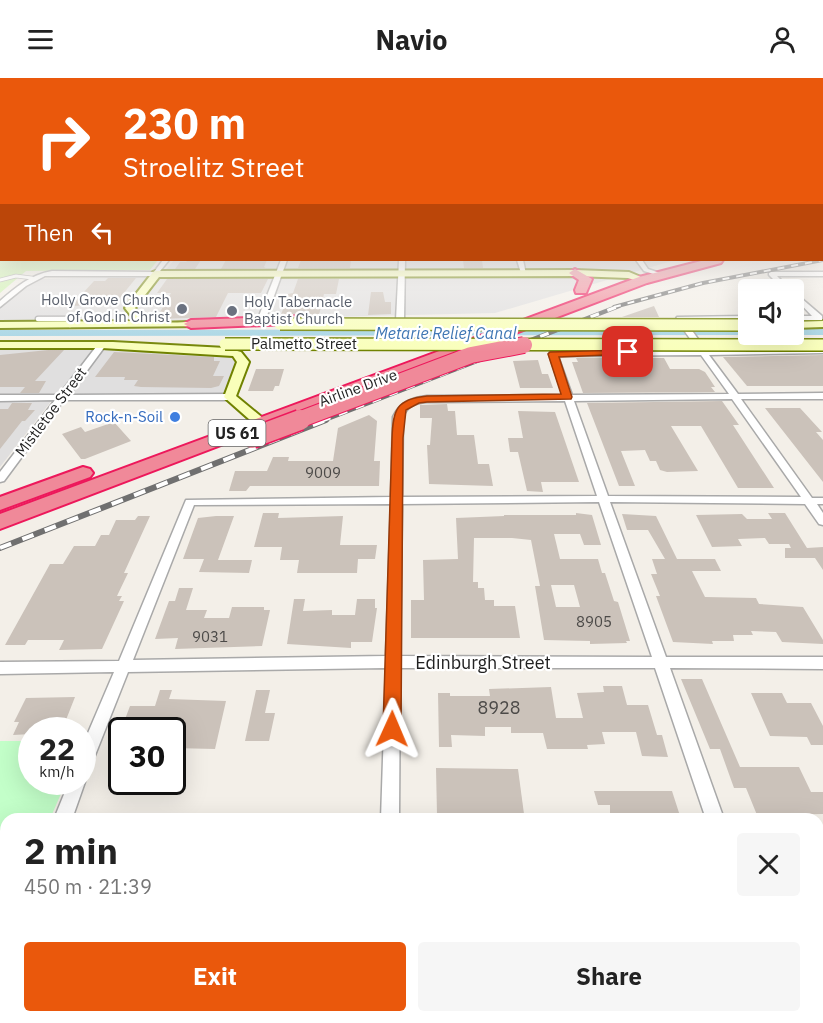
<!DOCTYPE html>
<meta charset="utf-8">
<style>
body{margin:0;font-family:"IBM Plex Sans",sans-serif;background:#f6f6f6;color:#222;height:100vh;display:flex;flex-direction:column;font-size:22px;white-space:nowrap}
*{box-sizing:border-box;margin:0}
p{font-size:20px;color:#767676}
.icon{flex:none;width:33px;height:33px;fill:none;stroke:currentColor;stroke-width:2;stroke-linecap:round;stroke-linejoin:round}
.map{position:relative;flex:1;overflow:hidden}
.sheet{position:absolute;left:0px;top:735px;width:824px;height:210px;display:flex;flex-direction:column;background:#fff;border-radius:18px 18px 0 0;box-shadow:0 6px 24px #0002}
.sheet>*{flex:none}
.top-card{position:absolute;left:0px;top:0px;width:824px;height:183px;box-shadow:0 6px 24px #0002;background:#ea580c;color:#fff;overflow:hidden}
.controls{position:absolute;left:738px;top:201px;display:grid;gap:12px}
.controls a{display:grid;place-items:center;width:66px;height:66px;border-radius:6px;background:#fff;box-shadow:0 6px 24px #0002;font-size:30px}
.speed{position:absolute;left:18px;top:639px;display:flex;gap:12px;font-size:30px;font-weight:700;text-align:center}
.speed>*{display:grid;place-content:center;width:78px;height:78px;border-radius:50%;background:#fff;box-shadow:0 6px 24px #0002;line-height:1}
.speed small{font-size:15px;font-weight:400}
.speed .limit{border:3px solid #111;border-radius:9px;background:#fff;color:#111}
.pin{position:absolute;display:grid;place-items:center;width:51px;height:51px;color:#fff;margin:-26px;border-radius:12px;box-shadow:0 3px 9px #0006}
.me{position:absolute;width:66px;margin:-33px;rotate:1deg;stroke-linejoin:round;filter:drop-shadow(0 0 4px #0008)}
.turn{display:flex;align-items:center;gap:21px;height:126px;padding:0 24px;font-size:27px}
.turn .icon{width:78px;height:78px;stroke-width:2.5}
.turn b{display:block;font-size:42px;line-height:51px}
.then{display:flex;align-items:center;height:57px;padding:0 24px;background:#0003;gap:12px;font-size:22px}
.round{display:grid;place-items:center;flex:none;width:63px;height:63px;border-radius:6px;background:#f6f6f6}
.headline{display:flex;align-items:center;justify-content:space-between;height:102px;padding:0 24px}
h1{font-size:36px;font-weight:700;line-height:45px}
.button{display:flex;gap:12px;margin-top:auto;padding:12px 24px}
.button a{flex:1;height:69px;border-radius:6px;background:#ea580c;color:#fff;font-size:24px;font-weight:700;line-height:69px;text-align:center}
.button a+a{background:#f6f6f6;color:#222}
header{display:flex;justify-content:space-between;align-items:center;height:78px;padding:0 24px;background:#fff;font-size:27px;font-weight:700}
.map>svg:first-child{display:block}
.residential{fill:#e0dfdf}
.grass{fill:#cbf1aa}
.park{fill:#c3ffc9}
.lines{fill:none;stroke-linecap:round;stroke-linejoin:round}
.canal{fill:#a5d4e4;fill-rule:evenodd}
.building{fill:#cbc2ba;fill-rule:evenodd}
.lane-far1-casing{stroke:#a9a9a9;stroke-width:4.5}
.lane-casing{stroke:#a9a9a9;stroke-width:7}
.street-casing{stroke:#a9a9a9;stroke-width:3}
.secondary-casing{stroke:#708200;stroke-width:4}
.highway-casing{stroke:#ed185b;stroke-width:4}
.lane-far1{stroke:#fff;stroke-width:3}
.lane{stroke:#fff;stroke-width:4.5}
.street{fill:#fff;fill-rule:evenodd}
.secondary{fill:#f9ffba;fill-rule:evenodd}
.highway{fill:#f08999;fill-rule:evenodd}
.rail-far2-casing{stroke:#707070;stroke-width:4}
.rail-far1-casing{stroke:#707070;stroke-width:4.5}
.rail-casing{stroke:#707070;stroke-width:6}
.rail-far2{stroke:#fff;stroke-width:2;stroke-dasharray:7;stroke-linecap:butt}
.rail-far1{stroke:#fff;stroke-width:3;stroke-dasharray:9;stroke-linecap:butt}
.rail{stroke:#fff;stroke-width:4;stroke-dasharray:12;stroke-linecap:butt}
.secondary-bridge-casing{stroke:#708200;stroke-width:14;stroke-linecap:butt}
.highway-bridge-far1-casing{stroke:#ed185b;stroke-width:18;stroke-linecap:butt}
.highway-bridge-casing{stroke:#ed185b;stroke-width:23;stroke-linecap:butt}
.secondary-bridge{stroke:#f9ffba;stroke-width:11}
.highway-bridge-far1{stroke:#f08999;stroke-width:16}
.highway-bridge{stroke:#f08999;stroke-width:20}
.route{fill:#ea580c;stroke:#983908;stroke-width:1.5}
.worship-dot{fill:#6b7280;stroke:#fff;stroke-width:2}
.shop-dot{fill:#3f7fe0;stroke:#fff;stroke-width:2}
.labels{text-anchor:middle;stroke-width:4.5;stroke-linejoin:round;paint-order:stroke}
.far-worship-label{font-size:15px;fill:#5b616d;stroke:#fff;text-anchor:end}
.far-street-label{font-size:15px;fill:#222;stroke:#fff}
.far-shop-label{font-size:15px;fill:#366cbe;stroke:#fff;text-anchor:end}
.number-label{font-size:15px;fill:#4c4a48}
.far-water-label{font-size:16px;font-style:italic;fill:#4077b4;stroke:#fff}
.shield{fill:#fff;stroke:#646464;stroke-width:1.5}
.shield-label{font-size:16px;font-weight:bold;fill:#222}
.street-label{font-size:18px;fill:#222;stroke:#fff}
.near-number-label{font-size:18px;fill:#4c4a48}
</style>
<header><svg class="icon" aria-label="menu" viewBox="0 0 24 24"><path d="M4 6h16M4 12h16M4 18h16"/></svg>Navio<svg class="icon" aria-label="person" viewBox="0 0 24 24"><circle cx="12" cy="8" r="4"/><path d="M4 21q1-7 8-7t8 7"/></svg></header>
<div class="map">
<svg width="823" height="945" viewBox="0 0 823 945">
<rect width="100%" height="100%" fill="#f3efe8"/>
<g class="residential">
<path d="M174,182H675L495,235L0,247V224L29,201L161,198Z"/>
<path d="M0,271H243L224,316L56,317L0,389Z"/>
</g>
<path class="grass" d="M0,142L2,182H158L150,192L26,193L0,215Z"/>
<path class="park" d="M0,663H31L32,704H66L50,741H6V847L0,861Z"/>
<g class="lines">
<g class="canal">
<path d="M748,251V257L0,258V252Z"/>
<rect x="794" y="251" width="29" height="6"/>
</g>
</g>
<g class="building">
<path d="M188,182H201L195,191H175L180,184H186Z"/>
<path d="M226,182H267L264,189L266,190L221,191Z"/>
<path d="M301,182H351L350,190H298Z"/>
<path d="M463,182H482L483,190H464Z"/>
<path d="M108,200H136L115,226L71,228L94,203H105Z"/>
<path d="M167,201H268L261,215H228L216,239L156,241L171,215H157Z"/>
<path d="M298,201H339L336,216H324L319,237H281L288,216L293,215Z"/>
<path d="M371,214H383L385,224H391V236L368,237Z"/>
<path d="M654,228L659,239H622L648,230Z"/>
<path d="M48,272H64L35,303H46L39,315H20L25,309H0V277Z"/>
<path d="M114,274L214,279V283H220L213,298H224L219,308L211,310L141,309L134,308L138,302H124L125,299H95Z"/>
<path d="M823,277V308H747L723,279Z"/>
<path d="M576,280H664L670,291H699L705,294L715,309H711L715,314L583,315L572,284H578Z"/>
<path d="M538,282L542,296H548L553,310H520L513,283Z"/>
<path d="M256,291H284L279,308H275L273,313H248Z"/>
<path d="M722,323L739,347H733L774,410H738L701,348H671L698,393L667,394L660,392L656,383H650L645,372L621,373L635,408H619L587,325Z"/>
<path d="M12,325H32L28,332H35L25,343H22L0,371V331H8Z"/>
<path d="M447,326L448,333H455L457,357H474L478,386H489L493,408L429,406L427,367H430L432,340H420V327Z"/>
<path d="M765,330H800L822,354H816L823,362V404Z"/>
<path d="M518,333L555,334L579,404H541L543,414L527,413L518,374H510L508,360H523Z"/>
<path d="M369,337L377,343L374,383H380L379,408H250L246,413H229L235,393H267L273,379H289L288,383H333L338,350Z"/>
<path d="M114,344L131,363L85,381H81L62,356L81,349L85,354Z"/>
<path d="M263,435H279L278,440L343,438L340,467H377L375,481H358L357,495H297L299,482H280L282,469H254Z"/>
<path d="M576,435L592,437L601,467H584L580,456H554L560,481H598L602,495H605L614,523L618,524L630,563H626L627,565L590,566V563L544,562L535,508H540L531,462L512,460H474L473,504H478V510H484L485,522H494V528H515L520,560H411V522H424L423,482L458,481L456,440L504,438V437H576ZM551,507H574L580,529H556Z"/>
<path d="M768,435H785L807,470L823,469V492L815,480H785V470H791L789,466H769L765,460L738,461L742,468L712,469L696,437L742,436L747,441H772Z"/>
<path d="M622,436L656,438L677,481H715L721,493H692L705,519L756,520L759,526L803,529L823,562V566L782,564L776,554L751,553L753,557H733L734,563H712L713,566L673,564L656,518H660L651,496H657L652,481H665L648,452H627Z"/>
<path d="M138,438H150L124,495H128L117,518H122L119,523H124L102,571L59,572L64,562H28L25,567H5L50,486H63L74,468H95L101,457H109L116,442H135Z"/>
<path d="M216,438H234L218,482H252L249,495L199,494L204,481H183L198,440Z"/>
<path d="M179,510H193L186,532H207L204,540H229L232,529H264V532H270L262,568L175,571L178,560L155,561L169,523H175Z"/>
<path d="M294,521H305L303,533L332,532V537H355L357,521H375V530H377L372,564H351V570L287,566Z"/>
<path d="M681,601H702L740,689H799L811,714H823V736L757,737L746,710H734L720,671H710Z"/>
<path d="M603,608H622L627,627H648L657,657H662L668,679L642,678L636,654H602L605,666L587,667L588,671H547L543,655H511V649H485V658L451,657L452,669H439L438,615H450V618H490L489,611L551,609L556,640H583L577,615L604,614Z"/>
<path d="M160,612H172L169,621L226,623L215,671L172,670V652H121L130,628H155Z"/>
<path d="M256,612H270L265,635H275L269,663H245Z"/>
<path d="M751,615H782L787,625H811L823,648V667H811L807,659L770,658Z"/>
<path d="M75,619L62,652H32V656L13,657L19,644H14L26,620Z"/>
<path d="M436,690L518,691L524,736L437,737Z"/>
<path d="M594,713H672L681,741H610V727H598Z"/>
</g>
<g class="lines">
<g class="lane-far1-casing">
<path id="lane-far1" d="M0,202L16,198L32,200"/>
</g>
<g class="lane-casing">
<path id="lane" d="M38,241H74L70,247"/>
</g>
<g class="street-casing">
<g id="street">
<path d="M163,182H169L156,198H45L26,208L0,229V223C16,209 30,197 52,193L154,194Z"/>
<path d="M281,182H287L265,243L258,245L257,243Z"/>
<path d="M399,182H405L404,242L400,244L396,242Z"/>
<path d="M517,182H523L526,196L521,195Z"/>
<path d="M636,182H642L648,191L666,197L663,199L644,193Z"/>
<path d="M771,194H823V198H777L791,212H784L769,197V195Z"/>
<path d="M794,214L822,238V242H794V238H812L794,219Z"/>
<path d="M748,238V242L685,243L706,272L823,271V275L709,277L738,316L823,315V321H741L812,420H823V426H817L823,435V447L819,446L805,426L610,424L666,579H823V591L670,590L724,741H706L655,590H400L399,741H381L386,590L128,594L90,690L88,695L82,697V669L114,594L0,596V584L119,583L186,422L391,419L393,339C400,324 411,320 427,318L563,317L549,276L550,274L698,272L676,241L677,239ZM701,277L729,316L572,317L558,278ZM732,321L801,419L608,418L574,323ZM565,323L597,418L402,419L403,339C407,328 415,325 427,324ZM599,424L652,579L400,578L402,426ZM391,426L386,578L133,582L194,427Z"/>
<path d="M99,265L106,267L69,317L230,316L234,319L230,322H64L4,403L0,404V394L55,322L0,323V317H59Z"/>
<path d="M82,698L85,704L72,741H54L69,704H82Z"/>
<path d="M6,874V908L0,910V876Z"/>
<rect x="818" y="880" width="5" height="20"/>
<path d="M376,939H398L397,945H375Z"/>
<path d="M772,939H794L796,945H774Z"/>
</g>
</g>
<g class="secondary-casing">
<g id="secondary">
<path d="M575,192L629,194L648,202L643,205L628,200L575,198L159,199L135,230C145,251 187,243 206,243L210,244V248L0,250V244L135,243L125,230L153,194L156,193Z"/>
<path d="M823,243V249L794,250V244Z"/>
<path d="M0,264H113L226,270L241,274L249,284L236,318L270,346L263,350L258,349L224,319L237,284L233,278L102,270H0Z"/>
</g>
</g>
<g class="highway-casing">
<g id="highway">
<rect x="822" y="146" width="1" height="6"/>
<rect x="822" y="162" width="1" height="7"/>
<path d="M705,182H723L721,185L647,205L0,451V436L639,199Z"/>
<path d="M575,191L592,201L586,215H576L575,212L579,202L569,195Z"/>
<path d="M306,238L313,242L311,245L191,250L184,246L191,242Z"/>
<path d="M83,389L90,391L93,395L90,399L0,432V419Z"/>
</g>
</g>
<use href="#lane-far1" class="lane-far1"/>
<use href="#lane" class="lane"/>
<use href="#street" class="street"/>
<use href="#secondary" class="secondary"/>
<use href="#highway" class="highway"/>
<g class="rail-far2-casing">
<path id="rail-far2" d="M614,229L703,205L823,182"/>
</g>
<g class="rail-far1-casing">
<path id="rail-far1" d="M322,343L619,228"/>
</g>
<g class="rail-casing">
<path id="rail" d="M0,470L326,342"/>
</g>
<use href="#rail-far2" class="rail-far2"/>
<use href="#rail-far1" class="rail-far1"/>
<use href="#rail" class="rail"/>
<g class="secondary-bridge-casing">
<g id="secondary-bridge">
<path d="M280,246L748,247"/>
<path d="M225,266L823,267"/>
</g>
</g>
<g class="highway-bridge-far1-casing">
<path id="highway-bridge-far1" d="M296,343L471,277L524,267"/>
</g>
<g class="highway-bridge-casing">
<path id="highway-bridge" d="M252,360L300,342"/>
</g>
<use href="#secondary-bridge" class="secondary-bridge"/>
<use href="#highway-bridge-far1" class="highway-bridge-far1"/>
<use href="#highway-bridge" class="highway-bridge"/>
</g>
<linearGradient id="sky" x2="0" y2="1"><stop stop-color="#8dc1e6"/><stop offset="0.52" stop-color="#faf8f5"/><stop offset="1" stop-color="#faf8f5" stop-opacity="0"/></linearGradient>
<rect width="823" height="274" fill="url(#sky)"/>
<path class="route" d="M628,272L633,274L631,276L559,279L572,319L571,321L427,324L419,325L406,332L403,360L401,651L398,657L392,659L386,657L383,651L392,360C393,332 396,321 427,318L561,316L548,276L550,274Z"/>
<g class="worship-dot">
<circle cx="182" cy="231" r="6"/>
<circle cx="232" cy="233" r="6"/>
</g>
<circle class="shop-dot" cx="175" cy="339" r="6"/>
<g class="labels">
<g class="far-worship-label">
<text x="170" y="227">Holly Grove Church<tspan x="170" dy="17">of God in Christ</tspan></text>
<text x="244" y="229" text-anchor="start">Holy Tabernacle<tspan x="244" dy="17">Baptist Church</tspan></text>
</g>
<g class="far-street-label">
<text x="304" y="271">Palmetto Street</text>
<text transform="translate(358 310) rotate(-20)" y="5">Airline Drive</text>
<text transform="translate(51 334) rotate(-53)" y="5">Mistletoe Street</text>
</g>
<g class="far-shop-label">
<text x="163" y="344">Rock-n-Soil</text>
</g>
<g class="number-label">
<text x="323" y="400">9009</text>
<text x="594" y="549">8905</text>
<text x="210" y="564">9031</text>
</g>
<g class="far-water-label">
<text x="446" y="261">Metarie Relief Canal</text>
</g>
<rect class="shield" x="208.5" y="342" width="57" height="26" rx="4.5"/>
<g class="shield-label">
<text x="237" y="361">US 61</text>
</g>
<g class="street-label">
<text x="483" y="591">Edinburgh Street</text>
</g>
<g class="near-number-label">
<text x="499" y="636">8928</text>
</g>
</g>
</svg>
<div class="controls">
<a><svg class="icon" aria-label="sound" viewBox="0 0 24 24"><path d="M4 9h4l5-4v14l-5-4H4zM17 9q2 3 0 6"/></svg></a>
</div>
<div class="speed"><div>22<small>km/h</small></div><div class="limit">30</div></div>
<div class="pin" style="left:628px;top:274px;background:#d93025"><svg class="icon" aria-label="arrive" viewBox="0 0 24 24"><path d="M6 21V4h12l-3 4 3 4H6"/></svg></div>
<svg class="me" style="left:392px;top:651px" viewBox="-20 -20 40 40"><path d="M0-17L14 15 0 8-14 15z" fill="#ea580c" stroke="#fff" stroke-width="4"/></svg>
<div class="top-card">
<div class="turn"><svg class="icon" aria-label="right" viewBox="0 0 24 24"><path d="M7 20v-9h11M14 6l5 5-5 5"/></svg><div><b>230 m</b>Stroelitz Street</div></div>
<div class="then">Then<svg class="icon" aria-label="left" viewBox="0 0 24 24"><path d="M17 20v-9H6M10 6l-5 5 5 5"/></svg></div>
</div>
<section class="sheet">
<div class="headline"><div><h1>2 min</h1><p>450 m · 21:39</p></div><a class="round"><svg class="icon" aria-label="close" viewBox="0 0 24 24"><path d="M6 6l12 12M18 6L6 18"/></svg></a></div>
<div class="button"><a>Exit</a><a>Share</a></div>
</section>
</div>
